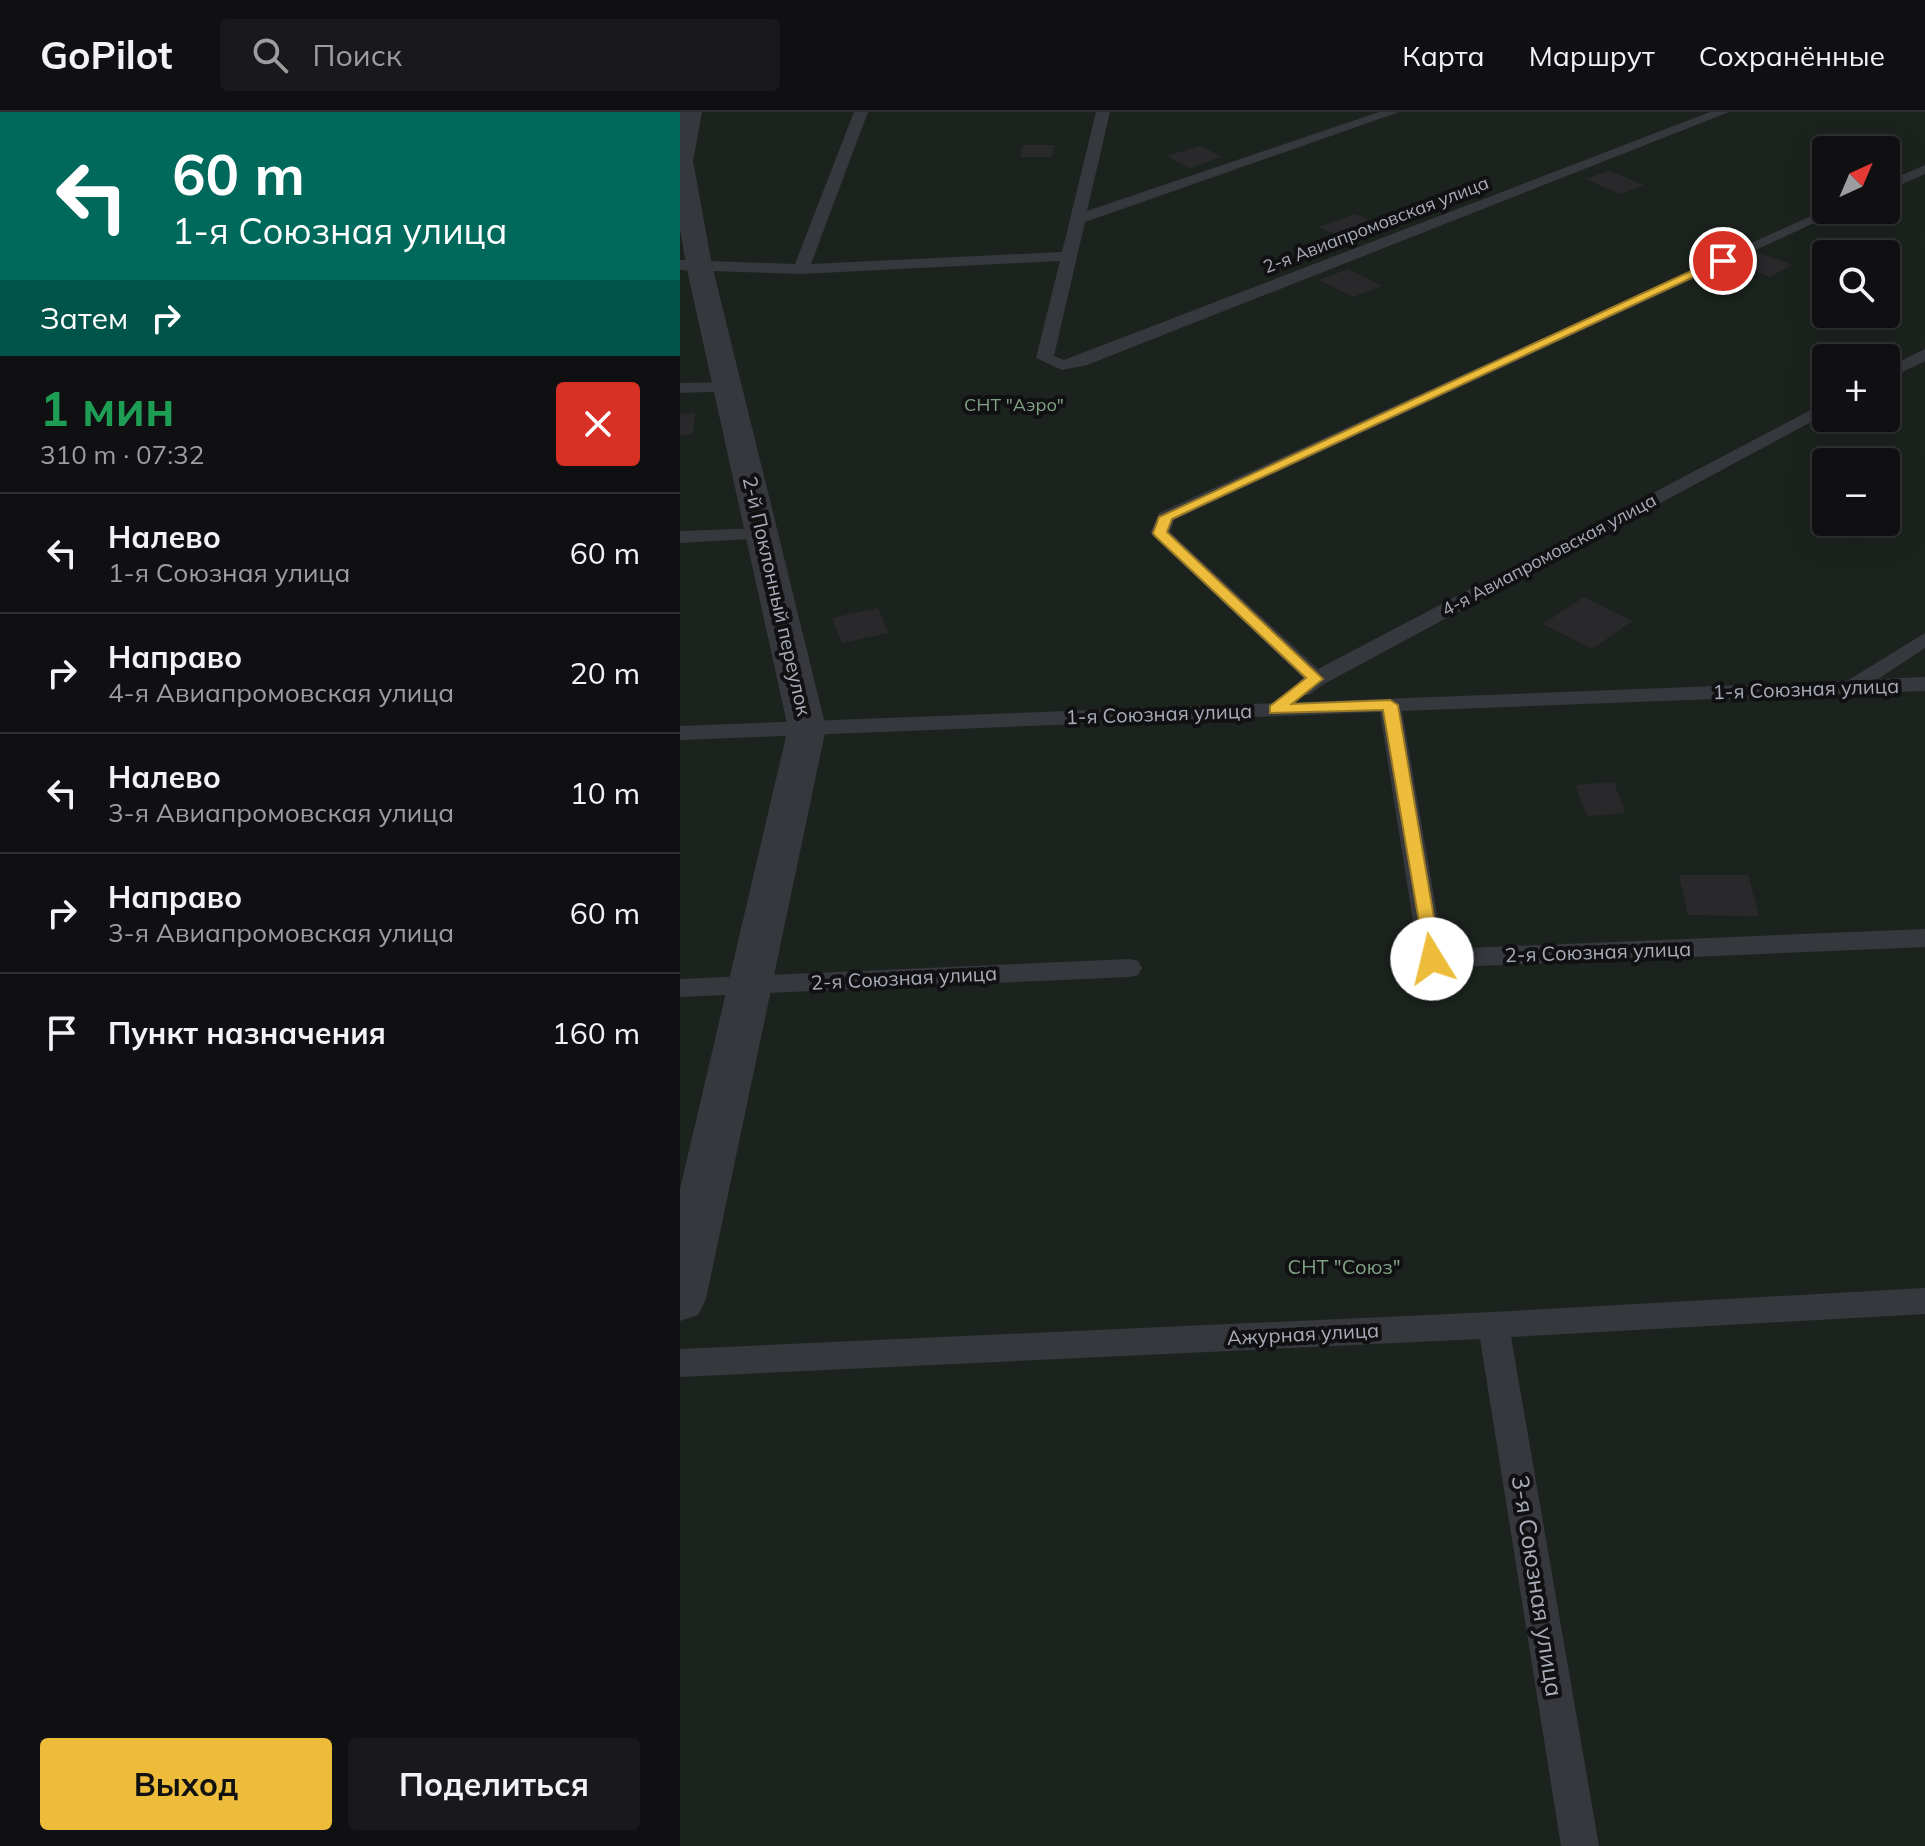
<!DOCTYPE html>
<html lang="ru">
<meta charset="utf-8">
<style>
body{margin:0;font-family:Mulish,sans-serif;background:#19191b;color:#f1f3f6;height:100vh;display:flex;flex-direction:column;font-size:30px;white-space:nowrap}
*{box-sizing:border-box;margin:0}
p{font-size:26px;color:#9c9d9f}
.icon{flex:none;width:44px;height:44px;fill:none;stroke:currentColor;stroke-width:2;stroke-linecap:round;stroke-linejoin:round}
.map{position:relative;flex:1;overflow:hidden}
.drawer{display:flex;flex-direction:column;background:#101012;width:680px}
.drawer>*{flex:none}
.banner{background:#00695c;color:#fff;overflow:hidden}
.needle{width:52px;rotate:44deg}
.tools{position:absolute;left:1132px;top:24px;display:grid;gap:16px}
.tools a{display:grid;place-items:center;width:88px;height:88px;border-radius:8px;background:#101012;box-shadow:0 8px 32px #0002,0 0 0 2px #303032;font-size:40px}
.pin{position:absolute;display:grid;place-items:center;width:68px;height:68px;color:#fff;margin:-34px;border:4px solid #fff;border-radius:50%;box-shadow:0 2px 8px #0007}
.me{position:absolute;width:88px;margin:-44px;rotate:351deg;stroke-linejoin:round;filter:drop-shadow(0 0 6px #0008)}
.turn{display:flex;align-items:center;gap:28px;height:168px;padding:0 40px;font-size:36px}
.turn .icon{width:104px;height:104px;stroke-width:2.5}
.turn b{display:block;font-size:56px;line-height:68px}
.then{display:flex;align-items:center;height:76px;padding:0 40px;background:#0003;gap:16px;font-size:30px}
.round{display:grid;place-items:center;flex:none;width:84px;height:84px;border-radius:8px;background:#19191b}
.summary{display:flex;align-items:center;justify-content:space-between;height:136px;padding:0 40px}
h1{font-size:48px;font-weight:700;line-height:60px;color:#1e9e55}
.cta{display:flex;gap:16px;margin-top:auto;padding:16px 40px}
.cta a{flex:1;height:92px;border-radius:8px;background:#ecbc3a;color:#111;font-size:32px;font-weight:700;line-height:92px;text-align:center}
.cta a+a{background:#19191b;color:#f1f3f6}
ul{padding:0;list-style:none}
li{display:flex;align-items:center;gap:24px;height:120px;padding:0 40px;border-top:2px solid #303032}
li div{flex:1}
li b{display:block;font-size:30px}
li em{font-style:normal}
header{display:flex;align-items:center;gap:48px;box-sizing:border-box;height:112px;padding:0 40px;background:#101012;border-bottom:2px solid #303032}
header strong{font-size:38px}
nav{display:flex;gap:44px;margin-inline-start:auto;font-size:28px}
.search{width:560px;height:72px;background:#19191b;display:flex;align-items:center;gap:20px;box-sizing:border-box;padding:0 28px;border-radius:8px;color:#9c9d9f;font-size:30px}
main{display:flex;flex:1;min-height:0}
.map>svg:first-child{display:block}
.green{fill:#1c231e;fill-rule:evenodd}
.building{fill:#29292c}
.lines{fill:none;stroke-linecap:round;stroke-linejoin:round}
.service{fill:#37383d;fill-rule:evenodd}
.minor{fill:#37383d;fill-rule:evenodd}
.route{fill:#ecbc3a;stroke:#997a26;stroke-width:2}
.labels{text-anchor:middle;stroke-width:8;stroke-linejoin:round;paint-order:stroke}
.far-street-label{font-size:18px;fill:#a9acb8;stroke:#111113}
.far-park-label{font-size:18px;fill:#80a284;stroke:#111113}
.street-label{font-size:20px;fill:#a9acb8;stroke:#111113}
.park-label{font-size:20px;fill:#80a284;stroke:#111113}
.near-street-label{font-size:24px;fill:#a9acb8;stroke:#111113}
</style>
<header>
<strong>GoPilot</strong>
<div class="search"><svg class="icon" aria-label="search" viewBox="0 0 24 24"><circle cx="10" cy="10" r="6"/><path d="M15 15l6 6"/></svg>Поиск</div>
<nav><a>Карта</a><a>Маршрут</a><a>Сохранённые</a></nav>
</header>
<main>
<section class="drawer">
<div class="banner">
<div class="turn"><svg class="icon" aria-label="left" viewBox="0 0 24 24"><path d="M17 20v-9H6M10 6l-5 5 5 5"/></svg><div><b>60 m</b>1-я Союзная улица</div></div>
<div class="then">Затем<svg class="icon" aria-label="right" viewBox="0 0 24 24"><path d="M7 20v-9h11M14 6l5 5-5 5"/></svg></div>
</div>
<div class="summary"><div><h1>1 мин</h1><p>310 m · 07:32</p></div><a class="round" style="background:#d93025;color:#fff"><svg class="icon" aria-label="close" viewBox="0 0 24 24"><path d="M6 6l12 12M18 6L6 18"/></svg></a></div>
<ul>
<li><svg class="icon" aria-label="left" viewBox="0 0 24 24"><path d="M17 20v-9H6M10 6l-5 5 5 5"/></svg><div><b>Налево</b><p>1-я Союзная улица</p></div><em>60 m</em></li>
<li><svg class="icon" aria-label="right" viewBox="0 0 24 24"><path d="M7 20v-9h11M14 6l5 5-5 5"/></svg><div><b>Направо</b><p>4-я Авиапромовская улица</p></div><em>20 m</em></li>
<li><svg class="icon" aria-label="left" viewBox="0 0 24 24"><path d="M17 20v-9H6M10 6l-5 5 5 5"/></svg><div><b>Налево</b><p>3-я Авиапромовская улица</p></div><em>10 m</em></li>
<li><svg class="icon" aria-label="right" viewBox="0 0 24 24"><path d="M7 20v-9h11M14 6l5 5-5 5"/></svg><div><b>Направо</b><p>3-я Авиапромовская улица</p></div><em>60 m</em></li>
<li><svg class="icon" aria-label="arrive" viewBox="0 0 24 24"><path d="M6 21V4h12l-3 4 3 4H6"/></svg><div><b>Пункт назначения</b></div><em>160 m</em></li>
</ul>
<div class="cta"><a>Выход</a><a>Поделиться</a></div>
</section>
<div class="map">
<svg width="1245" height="1734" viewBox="0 0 1245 1734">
<rect width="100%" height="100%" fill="#161618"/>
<path class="green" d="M0,0H1245V1734H0ZM1146,38H1206V98H1146ZM1146,142H1206V202H1146ZM1146,246H1206V306H1146ZM1146,350H1206V410H1146Z"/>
<g class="building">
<path d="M343,33H375L372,45H340Z"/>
<path d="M520,34L542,45L509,56L487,44Z"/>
<path d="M929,59L964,73L940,82L905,67Z"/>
<path d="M675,102L695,111L659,124L639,115Z"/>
<path d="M1072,138L1112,153L1090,165L1050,149Z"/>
<path d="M668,157L702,174L673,185L639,168Z"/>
<path d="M15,301L13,322L0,323V302Z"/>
<path d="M904,485L952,509L912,537L863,512Z"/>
<path d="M198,496L208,521L162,531L152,506Z"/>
<path d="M934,670L945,701L907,704L895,673Z"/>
<path d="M999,763H1068L1079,804L1008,803Z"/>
</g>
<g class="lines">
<g class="service">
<path d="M174,0H188L131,152L382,140L416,0H430L407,99L699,0H719L405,110L374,244L384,248L1030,0H1049L407,253L382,258L356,246L380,149L121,162L0,158V148L115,152Z"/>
<path d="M1245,53V62L1206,79V70Z"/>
<path d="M1146,97L1162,98L494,408L490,420L638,557L1146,290V302L644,572L629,583H613L610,578L623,566L470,421L479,401Z"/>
<path d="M1245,237V249L1206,268V256Z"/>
<path d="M48,270L57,275L54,279L0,281V271Z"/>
<path d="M83,416L93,422L90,426L0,431V419Z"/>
<path d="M1245,521V536L1198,567L1245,565V579L722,599L763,837L1245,817V835L752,856L743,853L739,847L700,600L0,628V614L1167,569Z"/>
<path d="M449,847L458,849L462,856L458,863L449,865L0,885V867Z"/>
<path d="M1245,1176V1202L831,1225L919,1734H881L800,1227L0,1265V1237L813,1200Z"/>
</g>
<path class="minor" d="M0,0H22L13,49L32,153L146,616L26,1187L18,1203L0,1209V1077L108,616L6,153L0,117Z"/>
</g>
<path class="route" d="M1039,146L1048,149L492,407L487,420L643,567L612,592L710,588L718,593L761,847L758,851H746L703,598L590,601V594L626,566L475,424L473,421L479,405Z"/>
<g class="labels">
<g class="far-street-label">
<text transform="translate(696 113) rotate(-21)" y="6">2-я Авиапромовская улица</text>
<text transform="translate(869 443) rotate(-28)" y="6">4-я Авиапромовская улица</text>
</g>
<g class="far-park-label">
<text x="334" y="299">СНТ "Аэро"</text>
</g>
<g class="street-label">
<text transform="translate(97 484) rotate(77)" y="7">2-й Поклонный переулок</text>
<text transform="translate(1126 577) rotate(-2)" y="7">1-я Союзная улица</text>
<text transform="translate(479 602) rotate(-2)" y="7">1-я Союзная улица</text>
<text transform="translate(918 840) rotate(-2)" y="7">2-я Союзная улица</text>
<text transform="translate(224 866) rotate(-3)" y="7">2-я Союзная улица</text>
<text transform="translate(623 1222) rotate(-3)" y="7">Ажурная улица</text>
</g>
<g class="park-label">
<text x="664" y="1162">СНТ "Союз"</text>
</g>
<g class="near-street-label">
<text transform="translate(857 1474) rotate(81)" y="8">3-я Союзная улица</text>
</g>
</g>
</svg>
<div class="tools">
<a><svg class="needle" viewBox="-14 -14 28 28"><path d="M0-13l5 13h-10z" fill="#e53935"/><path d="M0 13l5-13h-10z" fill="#9c9d9f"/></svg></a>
<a><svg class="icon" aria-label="search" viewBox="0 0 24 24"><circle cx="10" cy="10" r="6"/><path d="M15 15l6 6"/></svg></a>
<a>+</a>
<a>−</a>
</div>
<div class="pin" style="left:1043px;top:149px;background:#d93025"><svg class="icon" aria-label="arrive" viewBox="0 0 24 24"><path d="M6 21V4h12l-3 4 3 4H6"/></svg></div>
<svg class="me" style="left:752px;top:847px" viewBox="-20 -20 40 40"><circle r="19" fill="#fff"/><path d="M0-13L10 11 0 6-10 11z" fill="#ecbc3a"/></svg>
</div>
</main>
